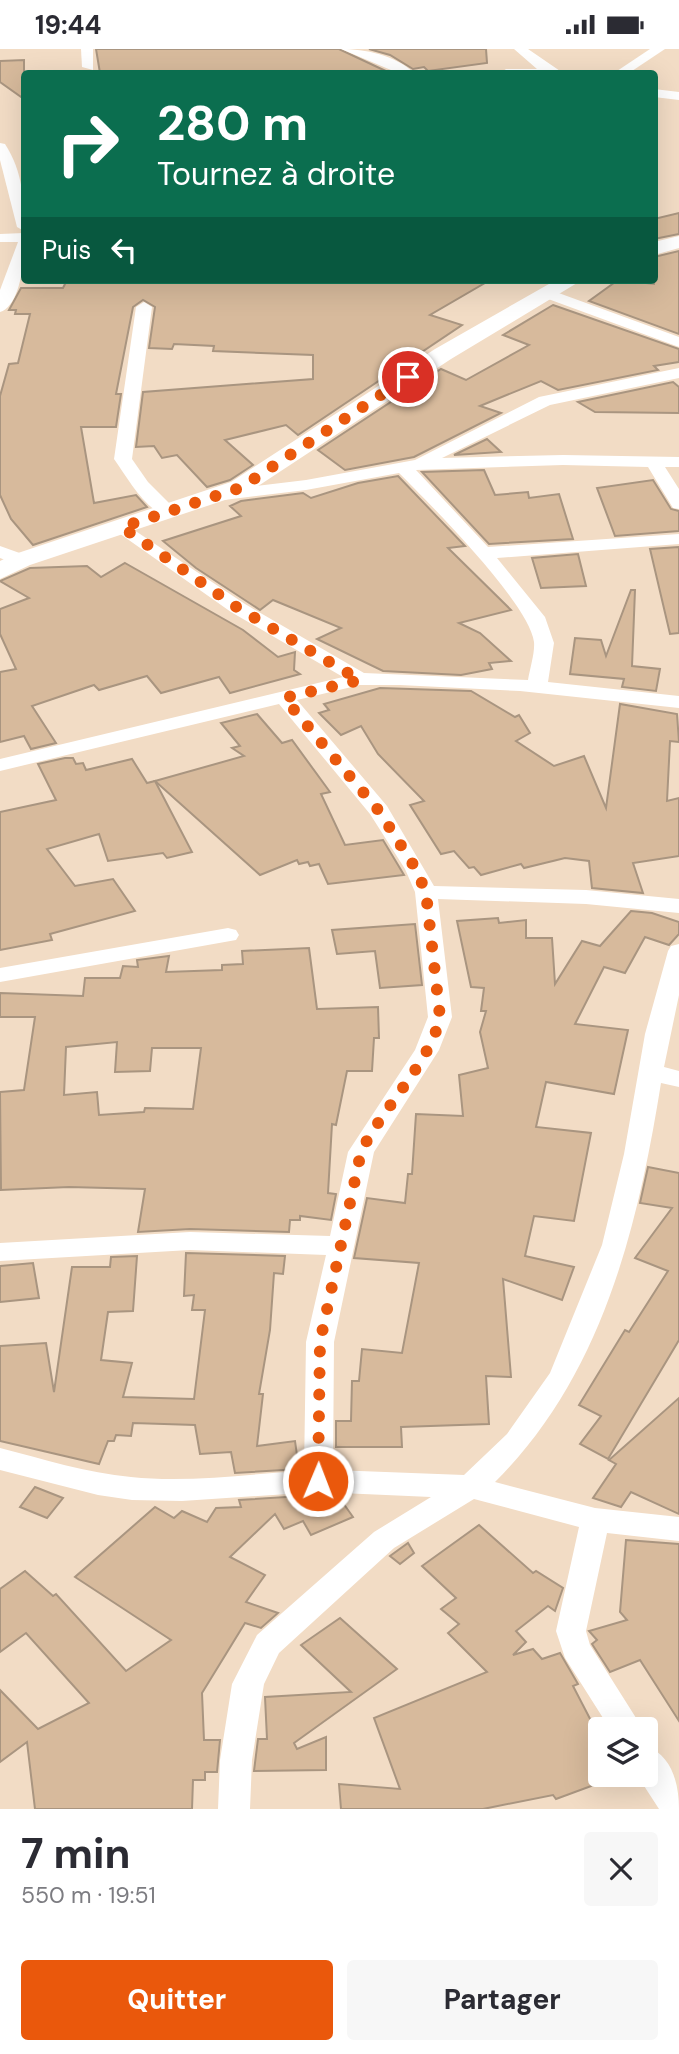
<!DOCTYPE html>
<html lang="fr">
<meta charset="utf-8">
<style>
body{margin:0;font-family:"DM Sans",sans-serif;background:#f7f7f7;color:#2b2b33;height:100vh;display:flex;flex-direction:column;font-size:26px;white-space:nowrap}
*{box-sizing:border-box;margin:0}
p{font-size:23px;color:#7c7c81}
.icon{flex:none;width:38px;height:38px;fill:none;stroke:currentColor;stroke-width:2;stroke-linecap:round;stroke-linejoin:round}
.map{position:relative;height:1760px;overflow:hidden}
.side{display:flex;flex-direction:column;background:#fff;flex:1}
.side>*{flex:none}
.guide{position:absolute;left:21px;top:21px;width:637px;height:214px;border-radius:7px;box-shadow:0 7px 28px #0002;background:#0b6e4f;color:#fff;overflow:hidden}
.buttons{position:absolute;left:588px;top:1668px;display:grid;gap:14px}
.buttons a{display:grid;place-items:center;width:70px;height:70px;border-radius:7px;background:#fff;box-shadow:0 7px 28px #0002;font-size:35px}
.pin{position:absolute;display:grid;place-items:center;width:60px;height:60px;color:#fff;margin:-30px;border:4px solid #fff;border-radius:50%;box-shadow:0 2px 7px #0007}
.me{position:absolute;width:77px;margin:-38px;rotate:1deg;stroke-linejoin:round;filter:drop-shadow(0 0 5px #0008)}
.turn{display:flex;align-items:center;gap:24px;height:147px;padding:0 21px;font-size:32px}
.turn .icon{width:91px;height:91px;stroke-width:2.5}
.turn b{display:block;font-size:49px;line-height:60px}
.then{display:flex;align-items:center;height:66px;padding:0 21px;background:#0003;gap:14px;font-size:26px}
.round{display:grid;place-items:center;flex:none;width:74px;height:74px;border-radius:7px;background:#f7f7f7}
.overview{display:flex;align-items:center;justify-content:space-between;height:119px;padding:0 21px}
h1{font-size:42px;font-weight:700;line-height:52px}
.cta{display:flex;gap:14px;margin-top:auto;padding:14px 21px}
.cta a{flex:1;height:80px;border-radius:7px;background:#ea580c;color:#fff;font-size:28px;font-weight:700;line-height:80px;text-align:center}
.cta a+a{background:#f7f7f7;color:#2b2b33}
.status{display:flex;justify-content:space-between;align-items:center;height:49px;padding:0 35px;background:#fff;direction:ltr}
.status svg{height:19px;fill:currentColor}
.map>svg:first-child{display:block}
.building{fill:#d7ba9c;stroke:#a99580;stroke-width:2;fill-rule:evenodd}
.lines{fill:none;stroke-linecap:round;stroke-linejoin:round}
.minor{fill:#fff;fill-rule:evenodd}
.secondary{fill:#fff;fill-rule:evenodd}
.route{stroke:#ea580c;stroke-width:12;stroke-dasharray:0 21.6}
</style>
<div class="status"><b>19:44</b><svg viewBox="0 0 49 12"><path d="M0 12V9h3v3zM5 12V6h3v6zM10 12V3h3v9zM15 12V0h3v12zM26 1h20v11H26zM47 4h2v5h-2z"/></svg></div>
<div class="map">
<svg width="679" height="1760" viewBox="0 0 679 1760">
<rect width="100%" height="100%" fill="#f2dcc5"/>
<g class="building">
<path d="M96,0H339L390,24H100Z"/>
<path d="M369,0H486L487,14L428,22L424,18L413,20L390,6Z"/>
<path d="M24,11V50L0,33V12Z"/>
<path d="M679,164V185L654,190V170Z"/>
<path d="M679,202V285L589,252L618,231L654,235V208Z"/>
<path d="M67,231H490L430,266L462,276L298,386L286,376L225,391L253,416L230,431L207,438L177,406L162,409L154,397L136,398L143,343L313,330V306L213,302L214,297L174,295L172,300L149,299L155,258L143,251L133,258L116,345H121L116,378H81L94,454L136,446L147,458L33,496L11,470L0,446V347L9,315L18,314L30,265H15L16,261H9L21,239H63Z"/>
<path d="M553,256L679,300V313L654,317L658,321L558,341L541,332L480,357L501,364L414,408L345,421L318,401L441,320L466,331L529,296L503,286Z"/>
<path d="M673,333L679,338V364L595,363L578,353Z"/>
<path d="M487,390L501,403L454,406Z"/>
<path d="M484,421L495,446L528,443L529,449L559,445L573,490L489,495L422,423Z"/>
<path d="M398,427L465,497L448,499L511,561L459,574L480,584L511,612L489,614L492,620L461,626L383,622L317,590L341,579L273,551L260,561L196,519L163,492L241,467L230,457L241,452L303,444L311,449L358,434Z"/>
<path d="M653,431L671,460L679,462V482L615,487L597,439Z"/>
<path d="M679,498V584L670,585L650,500Z"/>
<path d="M578,505L586,537L541,539L532,509Z"/>
<path d="M125,514L243,581L278,608L295,603L294,621L300,625L230,644L219,628L161,644L147,627L99,641L94,636L32,657L56,694L31,700L24,687L0,693V623L16,620L0,585V560L29,549L0,532L30,519L87,517L101,528Z"/>
<path d="M631,541H635L632,617L660,620L656,642L622,638L624,630L570,625L575,589L601,591L606,607Z"/>
<path d="M380,639L471,642L515,668L519,666L530,684L516,692L554,717L584,707L606,759L620,655L677,665L679,693L670,692L667,752L679,749V807L633,814L643,844L592,839L589,812L565,809L524,819L521,815L481,826L474,818L469,819L454,802L441,805L410,756L424,752L378,705L361,677L341,686L319,664L329,661L324,655Z"/>
<path d="M257,665L282,694L292,691L330,743L321,745L345,796L383,791L404,826L328,835L319,815L310,817L308,813L299,815L297,811L260,826L155,732L244,707L232,699L240,697L221,674Z"/>
<path d="M65,709H73L76,715L83,714L86,721L132,710L147,734L155,732L192,803L167,809L163,804L108,812L99,785L47,800L75,837L113,830L135,862L50,885L52,891L0,901V763L56,751L38,715Z"/>
<path d="M631,862L652,864L679,873V885L669,896L645,888L625,924L604,918L575,975L628,981L614,1045L546,1033L536,1078L591,1084L574,1172L534,1167L525,1207L574,1218L562,1251L503,1230L511,1328L486,1327L489,1375L401,1378L402,1398H336V1372H351L352,1332H359L362,1300L402,1304L419,1214L354,1209L367,1149L405,1154L408,1125H412L416,1065L463,1067L459,1026L488,1019L480,983L486,962H481L484,939L471,938L457,872L498,869L499,874L526,871V889H552L555,935L582,892L600,897Z"/>
<path d="M415,875L422,936L380,939L375,902L337,905L332,881Z"/>
<path d="M309,899L317,960L378,958L379,989H374L372,1022H347L336,1076L332,1075L328,1144L336,1145L331,1171L300,1167V1171H290L289,1183L190,1180L138,1183L145,1140L69,1138L1,1141L0,1043L24,1041L35,968H0V944L83,947L85,929H120L123,917L138,918L137,911L169,907L166,923L222,921V916L243,915L242,902ZM117,993L115,1023L150,1022L152,999H201L193,1060L145,1059L144,1063L99,1066L97,1043L64,1046L66,998Z"/>
<path d="M648,1118L679,1124V1291L608,1410L580,1395L601,1367L579,1356L625,1281L629,1283L668,1222L635,1209L672,1159L640,1154Z"/>
<path d="M186,1204L285,1207L283,1225L274,1224L270,1281L259,1345H263L257,1397L295,1392L299,1420L235,1424L231,1403L200,1405L195,1376L133,1374L131,1387L116,1386L114,1392H108L99,1415L0,1392V1297L46,1294L54,1343L72,1218H110L111,1208L137,1207L133,1262L108,1263L101,1311L132,1314L123,1348L194,1350L205,1261H192L194,1246L184,1247Z"/>
<path d="M33,1214L39,1249L0,1253V1217Z"/>
<path d="M679,1349V1465L631,1443L621,1458L593,1449L616,1415L609,1411Z"/>
<path d="M35,1438L63,1449L47,1469L20,1458Z"/>
<path d="M315,1446L338,1447L353,1468L311,1486L303,1472L284,1480L275,1465L230,1508L265,1526L246,1553L278,1564L261,1579L245,1574L202,1644L204,1691H220L217,1723H205V1731H193L192,1760H35L27,1693L0,1713V1641L38,1680L89,1654L26,1584L0,1603V1540L25,1522L53,1547L56,1545L126,1622L171,1591L75,1528L155,1458L174,1469L182,1462L207,1473L216,1459L241,1458L239,1451L302,1447L303,1451Z"/>
<path d="M479,1476L533,1524L536,1522L563,1539L555,1562L548,1557L516,1582L526,1593L513,1606L533,1600L542,1610L560,1604L578,1635L573,1637L600,1689V1726L590,1730L594,1736L556,1750L553,1746L483,1760H341L339,1735L400,1740L374,1669L487,1623L448,1584L459,1575L441,1560L456,1549L422,1517Z"/>
<path d="M626,1491L679,1495V1672L640,1611L610,1623L592,1595L597,1591L589,1582L627,1571L620,1563Z"/>
<path d="M408,1494L414,1504L400,1515L390,1507Z"/>
<path d="M340,1569L397,1620L294,1694L297,1700L326,1688V1721L254,1722L258,1690H267L265,1648L351,1643L301,1596Z"/>
</g>
<g class="lines">
<g class="minor">
<path d="M81,0H93V21L82,18Z"/>
<path d="M341,0C365,0 395,6 414,24H398Z"/>
<path d="M514,0H528L563,24H500L506,20H537Z"/>
<path d="M650,0H665L629,24H614Z"/>
<path d="M654,40L679,43V51L654,48Z"/>
<path d="M0,94L5,95C23,123 24,150 24,182L17,178L0,111Z"/>
<path d="M24,184C26,202 22,257 0,263V241L18,193H0V185Z"/>
<path d="M545,239L679,288V298L540,247L537,244Z"/>
<path d="M144,253L152,258L132,410L148,433L178,463L169,468C146,463 127,428 114,410L136,258Z"/>
<path d="M679,319V329L550,356L442,409L563,406L679,408V418H665L679,440V460L673,459L648,418L563,416L416,421L488,498L679,485V495L497,509L545,568L554,594L548,633L679,647V659L520,642L400,636H360L297,651L387,757L434,837L586,841L679,850V864L586,855L438,850L452,968L439,1001L374,1103L334,1293L333,1421L464,1426L507,1385L550,1324L602,1196L624,1105L645,985L668,902L671,897L679,895V946L664,1018L679,1022V1038L661,1034C638,1178 602,1327 495,1433L595,1459L679,1468V1492L607,1484L586,1582L590,1596L643,1680H610L565,1609L556,1582L579,1478L474,1450L394,1499L279,1604L264,1635L252,1711L250,1760H218L220,1711L232,1635L257,1586L374,1483L431,1448L318,1443L182,1452L132,1451L98,1446L0,1421V1399C43,1410 87,1424 131,1428C188,1434 247,1425 304,1422L306,1293L326,1206L190,1201L0,1212V1194L190,1183L330,1187L348,1103L415,1001L428,968L415,843L405,820L370,765L279,655L0,722V710L343,628L231,563L116,482L113,478L116,474L122,473L245,555L364,624L528,631C530,619 535,604 534,593C529,554 430,455 399,424L306,441L224,451L215,446L224,441L306,431L415,411L539,348Z"/>
<path d="M0,497L28,507L30,511L21,517L0,509Z"/>
<path d="M228,879L236,881L239,886L236,891L0,933V919Z"/>
<path d="M646,1697C672,1706 679,1735 679,1760H659L637,1726H646Z"/>
</g>
<g class="secondary">
<path d="M679,187V199L654,206V193Z"/>
<path d="M556,231H582L451,310L249,443L30,516L0,530V512L12,506L231,433L435,300Z"/>
</g>
</g>
<g class="lines">
<path class="route" d="M318,1432L320,1293L361,1103C382,1059 431,1013 440,968L426,844L416,820L379,762L284,649L360,631L238,559L122,478L240,439L408,328"/>
</g>
</svg>
<div class="buttons">
<a><svg class="icon" aria-label="layers" viewBox="0 0 24 24"><path d="M12 4l9 5-9 5-9-5zM3 14l9 5 9-5"/></svg></a>
</div>
<div class="pin" style="left:408px;top:328px;background:#d93025"><svg class="icon" aria-label="arrive" viewBox="0 0 24 24"><path d="M6 21V4h12l-3 4 3 4H6"/></svg></div>
<svg class="me" style="left:318px;top:1432px" viewBox="-20 -20 40 40"><circle r="17" fill="#ea580c" stroke="#fff" stroke-width="3"/><path d="M0-11L8 9 0 5-8 9z" fill="#fff"/></svg>
<div class="guide">
<div class="turn"><svg class="icon" aria-label="right" viewBox="0 0 24 24"><path d="M7 20v-9h11M14 6l5 5-5 5"/></svg><div><b>280 m</b>Tournez à droite</div></div>
<div class="then">Puis<svg class="icon" aria-label="left" viewBox="0 0 24 24"><path d="M17 20v-9H6M10 6l-5 5 5 5"/></svg></div>
</div>
</div>
<section class="side">
<div class="overview"><div><h1>7 min</h1><p>550 m · 19:51</p></div><a class="round"><svg class="icon" aria-label="close" viewBox="0 0 24 24"><path d="M6 6l12 12M18 6L6 18"/></svg></a></div>
<div class="cta"><a>Quitter</a><a>Partager</a></div>
</section>
